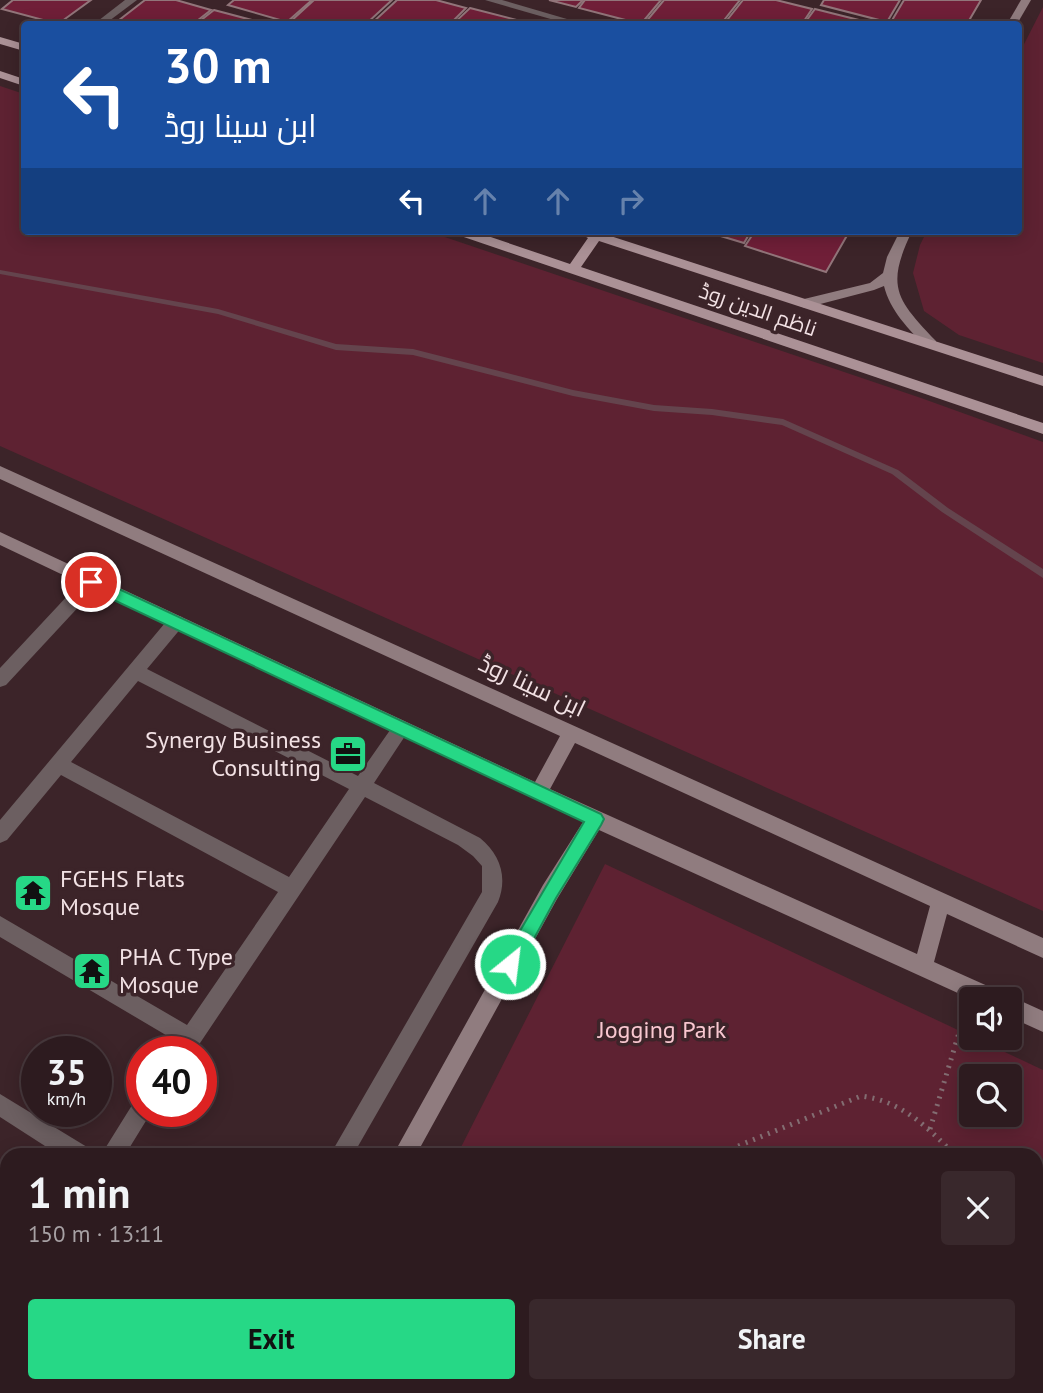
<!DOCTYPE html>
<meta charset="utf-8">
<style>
body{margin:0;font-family:"PT Sans",Cairo,sans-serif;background:#39282c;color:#f1f3f6;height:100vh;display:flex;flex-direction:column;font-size:26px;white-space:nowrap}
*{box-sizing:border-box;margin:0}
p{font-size:23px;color:#a7a1a4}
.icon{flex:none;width:38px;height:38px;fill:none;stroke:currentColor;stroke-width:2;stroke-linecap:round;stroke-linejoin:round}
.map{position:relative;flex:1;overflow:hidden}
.drawer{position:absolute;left:0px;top:1148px;width:1043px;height:245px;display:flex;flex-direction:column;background:#2d1b1f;border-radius:21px 21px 0 0;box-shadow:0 4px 18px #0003,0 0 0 2px #48393d}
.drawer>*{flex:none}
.banner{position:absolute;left:21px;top:21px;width:1001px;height:214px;border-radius:7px;box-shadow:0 4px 18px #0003,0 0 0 2px #48393d;background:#1a4fa0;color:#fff;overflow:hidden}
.controls{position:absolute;left:959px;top:987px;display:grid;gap:14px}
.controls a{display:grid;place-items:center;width:63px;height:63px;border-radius:7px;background:#2d1b1f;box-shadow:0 4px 18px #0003,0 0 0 2px #48393d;font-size:35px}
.speed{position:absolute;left:21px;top:1036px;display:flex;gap:14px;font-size:35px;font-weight:700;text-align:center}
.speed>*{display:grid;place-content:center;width:91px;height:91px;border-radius:50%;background:#2d1b1f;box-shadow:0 4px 18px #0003,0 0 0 2px #48393d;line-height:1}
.speed small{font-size:18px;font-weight:400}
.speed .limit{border:10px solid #d22;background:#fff;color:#111}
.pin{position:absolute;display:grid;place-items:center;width:60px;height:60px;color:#fff;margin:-30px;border:4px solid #fff;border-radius:50%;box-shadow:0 2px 7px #0007}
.me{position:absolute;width:77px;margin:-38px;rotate:29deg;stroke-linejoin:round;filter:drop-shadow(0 0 5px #0008)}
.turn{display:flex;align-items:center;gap:24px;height:147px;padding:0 28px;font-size:32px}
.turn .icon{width:91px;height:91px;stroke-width:2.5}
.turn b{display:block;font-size:49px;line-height:60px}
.lanes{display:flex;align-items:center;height:66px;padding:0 28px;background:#0003;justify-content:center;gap:35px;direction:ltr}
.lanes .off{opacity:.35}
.round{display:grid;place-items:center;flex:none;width:74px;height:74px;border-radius:7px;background:#39282c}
.headline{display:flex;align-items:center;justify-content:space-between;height:119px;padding:0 28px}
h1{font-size:42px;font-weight:800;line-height:52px}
.primary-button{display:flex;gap:14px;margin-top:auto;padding:14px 28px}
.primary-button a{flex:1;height:80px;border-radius:7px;background:#26d886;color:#111;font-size:28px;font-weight:800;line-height:80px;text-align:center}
.primary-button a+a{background:#39282c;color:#f1f3f6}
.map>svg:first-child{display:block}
.green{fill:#5e2232;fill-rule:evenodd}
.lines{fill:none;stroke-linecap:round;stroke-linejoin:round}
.stream{fill:#64444d;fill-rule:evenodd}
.building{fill:#701f38;stroke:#92757a;stroke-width:2}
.path{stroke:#836d72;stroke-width:5;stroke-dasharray:2 6;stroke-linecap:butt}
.street{fill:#6c5f61;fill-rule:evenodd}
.secondary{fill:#907c7f;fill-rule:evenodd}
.primary{fill:#ab9196;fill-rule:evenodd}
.route{fill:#26d886;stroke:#198c57;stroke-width:2}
.labels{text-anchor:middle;stroke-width:7;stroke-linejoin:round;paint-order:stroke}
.far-street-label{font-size:21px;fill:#f2e1e4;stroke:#3c2429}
.street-label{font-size:24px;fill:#f2e1e4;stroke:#3c2429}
.poi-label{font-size:24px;fill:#f2e1e4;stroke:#3c2429;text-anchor:start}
.park-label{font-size:24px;fill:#f9c7d0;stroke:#3c2429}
</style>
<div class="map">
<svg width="1043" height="1393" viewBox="0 0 1043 1393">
<rect width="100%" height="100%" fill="#3c2429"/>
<g class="green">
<path d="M1043,7V363L959,335L924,311L913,273L920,245L927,231H1018L1019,54Z"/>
<path d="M0,86L24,94V231H427L921,398L1043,442V911L0,446Z"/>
<path d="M605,864L1043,1070V1393H337L340,1386H1036V1155H457ZM971,1076H1010V1115H971Z"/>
</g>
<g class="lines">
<path class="stream" d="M0,270L218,309L336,344L413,349L573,390L654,405L712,409L783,419L898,470L948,508L1043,569V578L942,512L892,474L782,425L712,415L654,411L573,396L413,355L336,350L218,314L0,274Z"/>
</g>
<g class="building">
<path d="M13,0H91L58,24L2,9Z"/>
<path d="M145,0H176L211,10L193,24H114Z"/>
<path d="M234,0H312L287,22L228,5Z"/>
<path d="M314,0H392L366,24H300L290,22Z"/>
<path d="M397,0H436L466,8L450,24H371Z"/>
<path d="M549,0H583L576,7Z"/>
<path d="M585,0H661L641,24L579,8Z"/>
<path d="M664,0H740L721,24H644Z"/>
<path d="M743,0H776L812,9L802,24H724Z"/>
<path d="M824,0H900L887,22L821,5Z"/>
<path d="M904,0H981L967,24H902L891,22Z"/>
<path d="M470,8L532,24H453Z"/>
<path d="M815,9L875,24H804Z"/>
<path d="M214,10L267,24H196Z"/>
<path d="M704,231H751L744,243Z"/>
<path d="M755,231H846L849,232L826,272L745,246Z"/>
</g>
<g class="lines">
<g class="path">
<path d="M930,1129L965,1013"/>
<path d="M716,1155L861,1096C902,1101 927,1127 955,1155"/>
<path d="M925,1386L927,1393"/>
<path d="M413,1393L417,1386"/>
</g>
<g class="street">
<path d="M125,0H137L105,24H94Z"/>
<path d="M485,0H502L584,24H568Z"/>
<path d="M91,575L97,577L99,582L97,587L6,685L0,687V668L85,577Z"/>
<path d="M176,615L182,617L184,622L182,627L147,669L358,776L395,723L401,720L407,723L410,728L407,733L374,783L480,838C500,854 508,877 498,902L353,1155H330L482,892V866L473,856L458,845L365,797L194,1052H171L176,1041L0,937V916L187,1025L278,892L61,775L7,840L0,843V820L170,617ZM138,681L349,789L289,877L71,762Z"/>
<path d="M0,1094L87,1147L90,1155H59L0,1117Z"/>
<path d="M142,1099V1111H152L125,1155H101L134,1102Z"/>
<path d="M7,1300V1332L0,1335V1303Z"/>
</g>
<g class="secondary">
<path d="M1021,0H1031L1017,24H1007Z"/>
<path d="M900,231H912C886,286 895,298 936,341V347H926C909,329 890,311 884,286L874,290L805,308L800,306V300L870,283L883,273L887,257Z"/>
<path d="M0,466L1043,938V958L947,914L934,962L1001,992L1004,998L1010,996L1043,1011V1032L1010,1017V999H971L599,830L557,899L416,1155H393L543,885L583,822L0,545V532L535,782L560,736L0,479ZM575,743L930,906L917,954L550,789Z"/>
<path d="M263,1386H288L285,1393H260Z"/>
</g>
<g class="primary">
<path d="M0,37L24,44V51L0,44Z"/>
<path d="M0,71L24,79V86L0,78Z"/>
<path d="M454,231H473L570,264L588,238L575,231H595L1043,376V386L599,241L581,267L1043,423V434L455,234Z"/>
</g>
</g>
<path class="route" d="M91,576L601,814L604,819L601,825L556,898L517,970L510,973L504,970L501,964L504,958L584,822L86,587L84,582Z"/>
<defs>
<g id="office-square" transform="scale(2.0125)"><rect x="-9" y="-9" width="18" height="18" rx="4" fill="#26d886" stroke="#3c2429"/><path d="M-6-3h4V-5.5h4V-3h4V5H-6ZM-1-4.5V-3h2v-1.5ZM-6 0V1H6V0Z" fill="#111"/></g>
<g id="temple-square" transform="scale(2.0125)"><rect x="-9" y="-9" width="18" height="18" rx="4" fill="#26d886" stroke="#3c2429"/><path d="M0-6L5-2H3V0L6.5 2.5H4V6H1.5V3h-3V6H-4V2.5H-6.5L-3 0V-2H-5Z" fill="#111"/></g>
</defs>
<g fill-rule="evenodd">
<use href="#office-square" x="348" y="754"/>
<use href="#temple-square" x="33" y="893"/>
<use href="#temple-square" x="92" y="971"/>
</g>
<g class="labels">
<g class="far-street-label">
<text transform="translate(758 310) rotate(19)" y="7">ناظم الدین روڈ</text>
</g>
<g class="street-label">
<text transform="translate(532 686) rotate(25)" y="8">ابن سینا روڈ</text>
</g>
<g class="poi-label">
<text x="321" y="748" text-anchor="end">Synergy Business<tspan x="321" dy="28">Consulting</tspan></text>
<text x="60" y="887">FGEHS Flats<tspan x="60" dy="28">Mosque</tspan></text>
<text x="119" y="965">PHA C Type<tspan x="119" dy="28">Mosque</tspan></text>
</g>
<g class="park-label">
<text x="662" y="1038">Jogging Park</text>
</g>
</g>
</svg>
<div class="controls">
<a><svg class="icon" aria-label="sound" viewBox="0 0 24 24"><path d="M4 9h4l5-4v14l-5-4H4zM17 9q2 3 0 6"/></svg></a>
<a><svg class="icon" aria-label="search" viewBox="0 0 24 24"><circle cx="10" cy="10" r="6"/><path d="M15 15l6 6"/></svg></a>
</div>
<div class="speed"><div>35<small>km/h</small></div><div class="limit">40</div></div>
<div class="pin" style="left:91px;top:582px;background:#d93025"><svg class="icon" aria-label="arrive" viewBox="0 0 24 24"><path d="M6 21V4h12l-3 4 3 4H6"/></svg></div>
<svg class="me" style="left:510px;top:964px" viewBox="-20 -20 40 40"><circle r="17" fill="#26d886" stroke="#fff" stroke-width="3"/><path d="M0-11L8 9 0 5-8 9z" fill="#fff"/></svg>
<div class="banner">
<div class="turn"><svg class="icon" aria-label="left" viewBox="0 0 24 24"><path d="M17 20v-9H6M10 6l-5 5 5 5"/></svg><div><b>30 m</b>ابن سینا روڈ</div></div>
<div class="lanes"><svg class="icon" aria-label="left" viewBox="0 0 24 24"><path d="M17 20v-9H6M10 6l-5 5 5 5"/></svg><svg class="icon off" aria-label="ahead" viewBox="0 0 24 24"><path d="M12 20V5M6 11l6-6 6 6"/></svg><svg class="icon off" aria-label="ahead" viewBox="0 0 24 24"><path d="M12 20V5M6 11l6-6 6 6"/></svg><svg class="icon off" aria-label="right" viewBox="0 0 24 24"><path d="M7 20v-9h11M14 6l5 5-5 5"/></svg></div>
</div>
<section class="drawer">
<div class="headline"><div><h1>1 min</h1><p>150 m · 13:11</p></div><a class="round"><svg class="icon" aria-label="close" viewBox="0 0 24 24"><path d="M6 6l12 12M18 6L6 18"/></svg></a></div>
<div class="primary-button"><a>Exit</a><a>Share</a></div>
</section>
</div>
